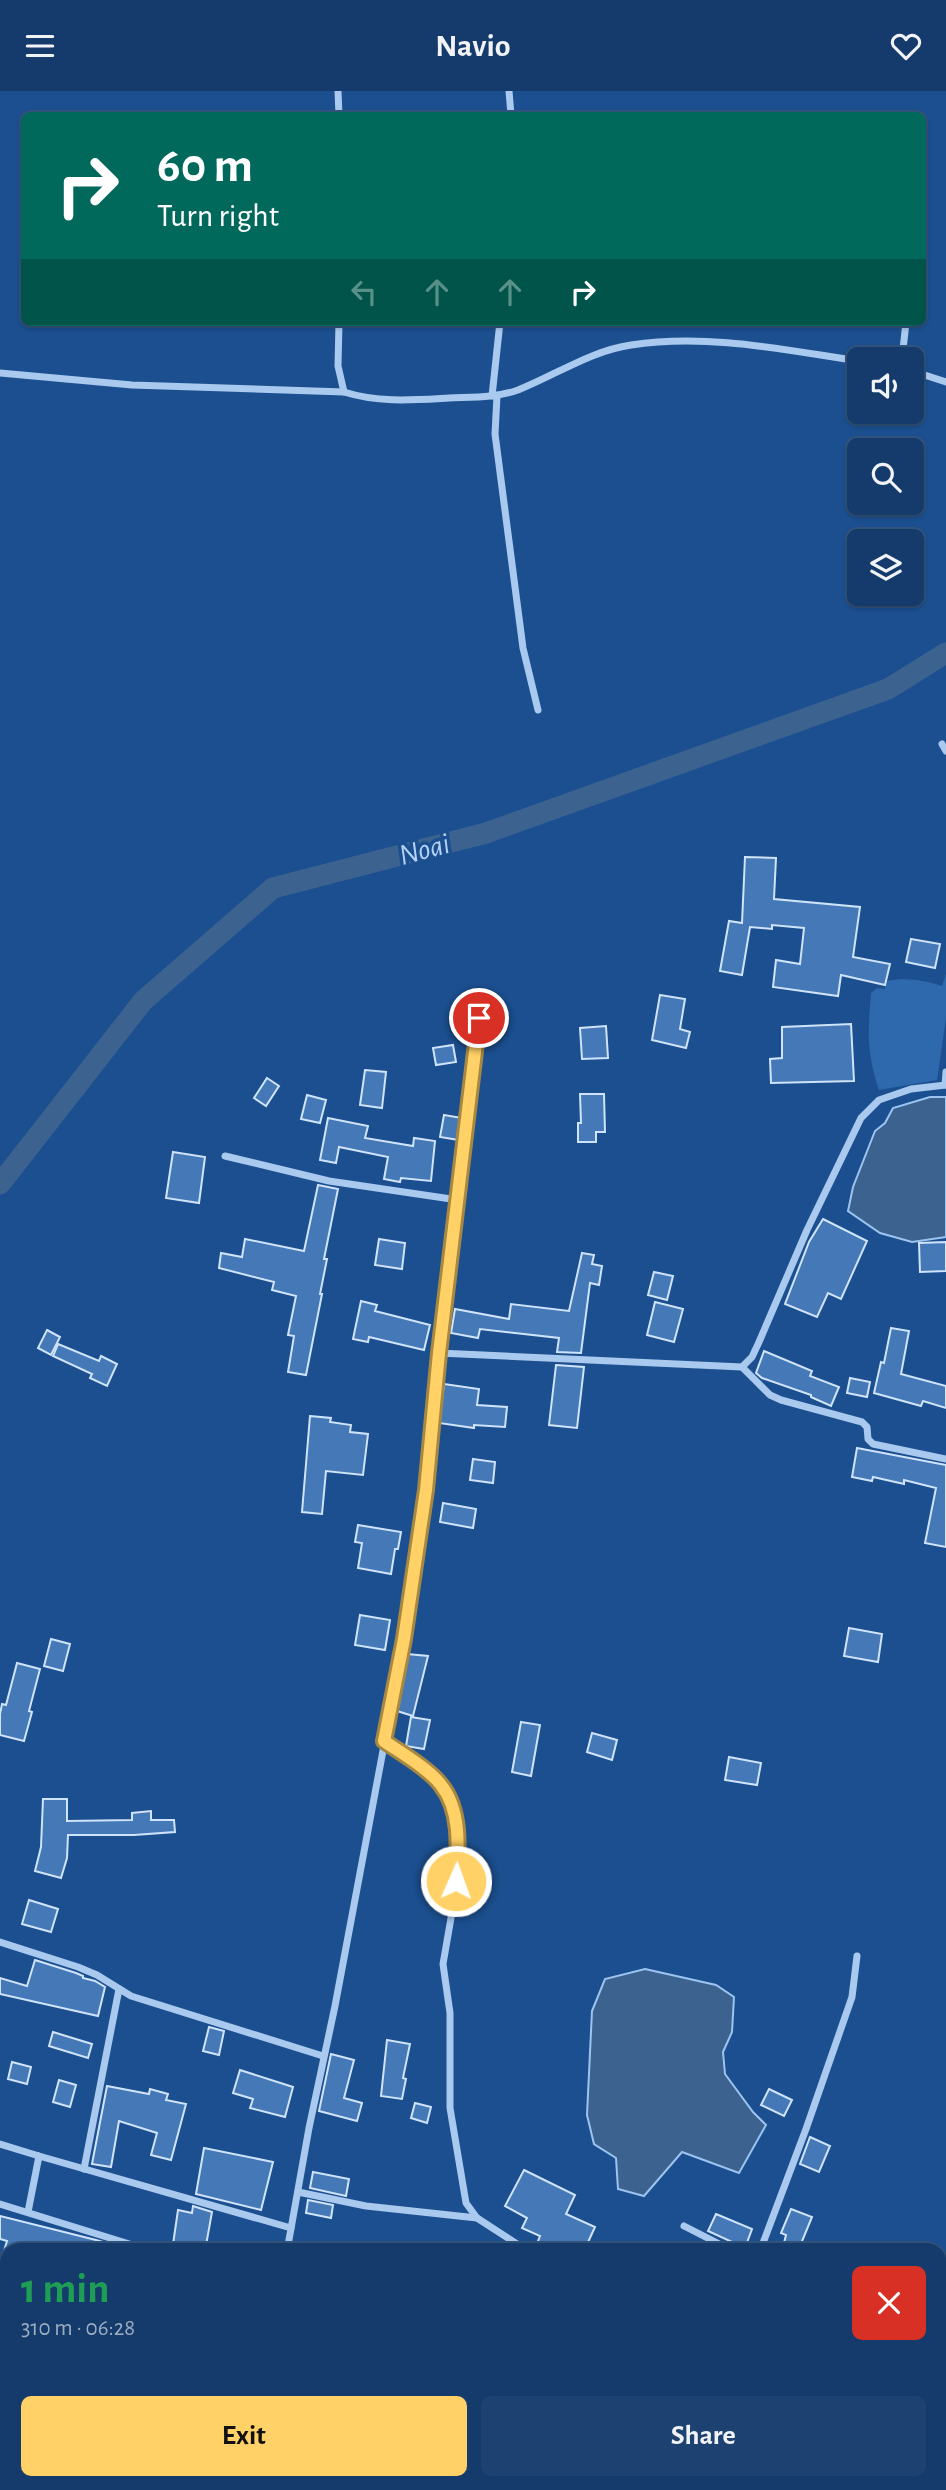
<!DOCTYPE html>
<meta charset="utf-8">
<style>
body{margin:0;font-family:"Alegreya Sans",sans-serif;background:#1d4271;color:#f1f3f6;height:100vh;display:flex;flex-direction:column;font-size:26px;white-space:nowrap}
*{box-sizing:border-box;margin:0}
p{font-size:23px;color:#9dadc1}
.icon{flex:none;width:38px;height:38px;fill:none;stroke:currentColor;stroke-width:2;stroke-linecap:round;stroke-linejoin:round}
.map{position:relative;flex:1;overflow:hidden}
.side{position:absolute;left:0px;top:2152px;width:947px;height:247px;display:flex;flex-direction:column;background:#143b6b;border-radius:21px 21px 0 0;box-shadow:0 2px 5px #0004,0 0 0 2px #33557e}
.side>*{flex:none}
.hud{position:absolute;left:21px;top:21px;width:905px;height:214px;border-radius:10px;box-shadow:0 2px 5px #0004,0 0 0 2px #33557e;background:#00695c;color:#fff;overflow:hidden}
.buttons{position:absolute;left:847px;top:256px;display:grid;gap:14px}
.buttons a{display:grid;place-items:center;width:77px;height:77px;border-radius:10px;background:#143b6b;box-shadow:0 2px 5px #0004,0 0 0 2px #33557e;font-size:35px}
.pin{position:absolute;display:grid;place-items:center;width:60px;height:60px;color:#fff;margin:-30px;border:4px solid #fff;border-radius:50%;box-shadow:0 2px 7px #0007}
.me{position:absolute;width:77px;margin:-38px;rotate:2deg;stroke-linejoin:round;filter:drop-shadow(0 0 5px #0008)}
.turn{display:flex;align-items:center;gap:24px;height:147px;padding:0 21px;font-size:32px}
.turn .icon{width:91px;height:91px;stroke-width:2.5}
.turn b{display:block;font-size:49px;line-height:60px}
.lanes{display:flex;align-items:center;height:66px;padding:0 21px;background:#0003;justify-content:center;gap:35px;direction:ltr}
.lanes .off{opacity:.35}
.round{display:grid;place-items:center;flex:none;width:74px;height:74px;border-radius:10px;background:#1d4271}
.headline{display:flex;align-items:center;justify-content:space-between;height:119px;padding:0 21px}
h1{font-size:42px;font-weight:700;line-height:52px;color:#1e9e55}
.action{display:flex;gap:14px;margin-top:auto;padding:14px 21px}
.action a{flex:1;height:80px;border-radius:10px;background:#ffd166;color:#111;font-size:28px;font-weight:700;line-height:80px;text-align:center}
.action a+a{background:#1d4271;color:#f1f3f6}
header{display:flex;justify-content:space-between;align-items:center;height:91px;padding:0 21px;background:#143b6b;font-size:32px;font-weight:700}
.map>svg:first-child{display:block}
.green{fill:#2e69ad}
.water{fill:#3c6290;stroke:#9cc4f0;stroke-width:2}
.lines{fill:none;stroke-linecap:round;stroke-linejoin:round}
.canal{stroke:#3c6290;stroke-width:21}
.building{fill:#4478b7;stroke:#cfe3fa;stroke-width:2}
.street{stroke:#a9c9ee;stroke-width:7}
.route-casing{stroke:#a68842;stroke-width:18}
.route{stroke:#ffd166;stroke-width:12}
.labels{text-anchor:middle;stroke-width:7;stroke-linejoin:round;paint-order:stroke}
.water-label{font-size:30px;font-style:italic;fill:#b5d3f5;stroke:#1b4f8f}
</style>
<header><svg class="icon" aria-label="menu" viewBox="0 0 24 24"><path d="M4 6h16M4 12h16M4 18h16"/></svg>Navio<svg class="icon" aria-label="heart" viewBox="0 0 24 24"><path d="M12 20l-8-8c-3-5 5-10 8-4 3-6 11-1 8 4z"/></svg></header>
<div class="map">
<svg width="946" height="2399" viewBox="0 0 946 2399">
<rect width="100%" height="100%" fill="#1b4f8f"/>
<path class="green" d="M946,883V927L937,989L879,999C866,959 868,942 871,902L877,897L885,898L887,890C906,886 924,889 942,895Z"/>
<g class="water">
<path d="M930,1006H946V1146L912,1151L880,1142L848,1120L853,1096L875,1040L885,1032L893,1017Z"/>
<path d="M645,1878L716,1894L734,1906L732,1941L723,1961L725,1983L753,2021L766,2034L739,2082L682,2061L644,2105L618,2098L616,2067L594,2053L587,2024L592,1920L605,1888Z"/>
<path d="M408,2392H584L617,2395L630,2399H408Z"/>
</g>
<g class="lines">
<path class="canal" d="M0,1093L143,910L273,797L486,742L888,598L946,562"/>
</g>
<g class="building">
<path d="M745,766L776,767L774,808L860,816L853,866L890,873L885,894L841,884L838,905L773,896L776,869L800,873L804,837L772,834V838L750,836L742,884L720,880L729,830L742,832Z"/>
<path d="M911,848L940,853L935,877L906,871Z"/>
<path d="M660,904L685,908L680,938L690,941L686,957L652,949Z"/>
<path d="M851,933L854,990L771,992L770,968L782,967V936Z"/>
<path d="M606,935L608,967L582,968L580,937Z"/>
<path d="M453,954L456,971L436,974L433,957Z"/>
<path d="M365,979L386,981L382,1017L360,1014Z"/>
<path d="M267,987L279,995L266,1015L254,1007Z"/>
<path d="M580,1003H604L605,1041H596V1051H578V1032H581Z"/>
<path d="M307,1004L326,1009L320,1032L301,1028Z"/>
<path d="M444,1024L462,1027L459,1049L440,1046Z"/>
<path d="M328,1027L368,1035L365,1047L413,1055L414,1047L435,1050L431,1090L401,1087L400,1091L384,1088L388,1066L339,1056L336,1072L320,1069Z"/>
<path d="M173,1061L205,1066L199,1112L166,1107Z"/>
<path d="M318,1094L338,1098L324,1168H327L320,1203H322L306,1284L288,1281L294,1245L288,1244L296,1205L272,1199L274,1191L219,1177L221,1162L242,1166L245,1148L304,1160Z"/>
<path d="M823,1128L867,1150L841,1208L828,1202L817,1226L785,1213L809,1151Z"/>
<path d="M379,1148L405,1152L402,1178L375,1174Z"/>
<path d="M946,1151V1180L920,1181L919,1152Z"/>
<path d="M582,1162L594,1164L592,1173L602,1175L599,1194L590,1192L581,1262L557,1261L559,1247L480,1238L478,1247L451,1242L455,1218L509,1228L511,1213L569,1220Z"/>
<path d="M654,1181L673,1185L667,1209L648,1204Z"/>
<path d="M361,1210L377,1214L375,1220L430,1234L424,1259L369,1246L368,1251L353,1248Z"/>
<path d="M655,1211L683,1218L674,1251L647,1244Z"/>
<path d="M891,1237L909,1240L901,1283L946,1295V1317L923,1310L921,1315L874,1302L881,1271L884,1272Z"/>
<path d="M47,1239L60,1246L51,1264L38,1257Z"/>
<path d="M58,1253L99,1270L101,1265L117,1273L107,1295L90,1287L92,1283L53,1265Z"/>
<path d="M764,1260L812,1280L810,1285L839,1296L831,1315L811,1306V1304L762,1287L756,1282Z"/>
<path d="M556,1274L584,1276L577,1337L549,1334Z"/>
<path d="M850,1287L870,1291L867,1306L847,1302Z"/>
<path d="M444,1293L479,1298L477,1314L507,1316L505,1336L474,1334V1337L439,1332Z"/>
<path d="M310,1325L331,1327L330,1331L351,1334L350,1341L368,1343L363,1384L326,1380L322,1423L302,1421Z"/>
<path d="M857,1357L946,1374V1456L925,1452L936,1397L904,1389V1393L873,1386L872,1390L852,1386Z"/>
<path d="M473,1368L495,1371L493,1392L470,1389Z"/>
<path d="M443,1412L476,1418L473,1437L440,1431Z"/>
<path d="M358,1434L401,1441L398,1458H395L391,1483L358,1477L362,1452L355,1451Z"/>
<path d="M360,1524L390,1529L385,1559L355,1554Z"/>
<path d="M849,1537L882,1543L878,1571L844,1565Z"/>
<path d="M51,1548L70,1553L63,1580L44,1575Z"/>
<path d="M407,1563L428,1565L413,1625L397,1620Z"/>
<path d="M17,1572L40,1578L29,1620L32,1621L24,1650L0,1644V1623L2,1613L6,1614Z"/>
<path d="M411,1626L430,1629L424,1658L406,1655Z"/>
<path d="M521,1631L540,1634L531,1685L512,1681Z"/>
<path d="M592,1642L617,1649L612,1669L587,1661Z"/>
<path d="M729,1666L761,1672L757,1694L725,1689Z"/>
<path d="M43,1708H67V1730L132,1729V1722L151,1720V1729H174L175,1741L134,1744H68L67,1767L61,1787L35,1780L41,1756Z"/>
<path d="M29,1809L58,1818L51,1841L22,1833Z"/>
<path d="M35,1869L76,1882L83,1885V1887L95,1890L105,1896L98,1925L0,1903V1887L27,1895Z"/>
<path d="M209,1936L224,1940L219,1964L203,1960Z"/>
<path d="M53,1941L92,1953L88,1967L49,1955Z"/>
<path d="M387,1949L410,1953L403,1987L406,1988L402,2008L381,2005Z"/>
<path d="M331,1963L354,1969L344,2007L362,2012L357,2030L319,2020Z"/>
<path d="M12,1971L31,1976L27,1993L8,1988Z"/>
<path d="M240,1979L293,1996L285,2026L250,2017L253,2008L233,2002Z"/>
<path d="M59,1989L76,1994L70,2016L53,2011Z"/>
<path d="M107,1995L149,2003L150,1998L168,2003L166,2009L186,2013L171,2069L151,2064L157,2042L119,2030L111,2076L92,2073Z"/>
<path d="M769,1998L792,2009L784,2025L761,2014Z"/>
<path d="M415,2012L431,2016L427,2032L411,2027Z"/>
<path d="M810,2046L830,2055L819,2081L800,2073Z"/>
<path d="M204,2057L273,2071L261,2119L196,2103Z"/>
<path d="M524,2079L575,2104L566,2123L595,2136L584,2160H554L538,2150L540,2145L522,2137L527,2127L505,2115Z"/>
<path d="M313,2081L349,2088L346,2105L310,2097Z"/>
<path d="M308,2109L333,2114L331,2127L306,2122Z"/>
<path d="M193,2115L212,2121L205,2160H172L178,2119L192,2122Z"/>
<path d="M791,2118L812,2126L798,2160H782L786,2144L781,2142Z"/>
<path d="M716,2123L752,2138L745,2157L708,2140Z"/>
<path d="M0,2125L96,2149L117,2155L116,2160H4L7,2150L0,2148Z"/>
</g>
<g class="lines">
<g class="street">
<path d="M338,0L339,24"/>
<path d="M509,0L511,24"/>
<path d="M339,231L338,275L344,301C379,312 413,309 449,307C472,306 496,307 518,299C556,284 590,260 631,254C707,242 785,259 859,270"/>
<path d="M902,268L906,231"/>
<path d="M912,280L946,291"/>
<path d="M0,282L132,294L344,301"/>
<path d="M492,305L500,231"/>
<path d="M497,305L495,343L523,557L538,619"/>
<path d="M942,653L946,660"/>
<path d="M945,994L946,981"/>
<path d="M225,1065L329,1090L458,1109"/>
<path d="M439,1262L461,1092L481,904"/>
<path d="M742,1276L770,1304L781,1309L862,1331L867,1336L868,1348L873,1353L946,1368"/>
<path d="M384,1650L440,1691L448,1704L455,1729L457,1751L455,1804L443,1873L450,1922V2017L466,2112L477,2127L528,2160"/>
<path d="M0,1851L78,1876L97,1884L131,1905L323,1965"/>
<path d="M0,2053L39,2065"/>
<path d="M84,2078L119,1898"/>
<path d="M298,2101L366,2115L477,2127"/>
<path d="M0,2113L152,2160"/>
<path d="M28,2121L39,2065L291,2137"/>
<path d="M684,2135L733,2160"/>
<path d="M287,2160L309,2037L335,1915L404,1548L426,1400L439,1262L742,1276L752,1266L759,1251L807,1139L861,1027L879,1009L911,998L946,994"/>
<path d="M760,2160L806,2038L852,1906L857,1865"/>
<path d="M0,2298L7,2300"/>
<path d="M689,2392L723,2399"/>
<path d="M796,2392L803,2399"/>
<path d="M257,2399L258,2392"/>
</g>
</g>
<g class="lines">
<g class="route-casing">
<path id="route" d="M456,1790C458,1760 462,1720 441,1694C429,1678 401,1662 384,1650L404,1548L426,1399L439,1262L479,927"/>
</g>
<use href="#route" class="route"/>
</g>
<g class="labels">
<g class="water-label">
<text transform="translate(424 758) rotate(-15)" y="10">Noai</text>
</g>
</g>
</svg>
<div class="buttons">
<a><svg class="icon" aria-label="sound" viewBox="0 0 24 24"><path d="M4 9h4l5-4v14l-5-4H4zM17 9q2 3 0 6"/></svg></a>
<a><svg class="icon" aria-label="search" viewBox="0 0 24 24"><circle cx="10" cy="10" r="6"/><path d="M15 15l6 6"/></svg></a>
<a><svg class="icon" aria-label="layers" viewBox="0 0 24 24"><path d="M12 4l9 5-9 5-9-5zM3 14l9 5 9-5"/></svg></a>
</div>
<div class="pin" style="left:479px;top:927px;background:#d93025"><svg class="icon" aria-label="arrive" viewBox="0 0 24 24"><path d="M6 21V4h12l-3 4 3 4H6"/></svg></div>
<svg class="me" style="left:456px;top:1790px" viewBox="-20 -20 40 40"><circle r="17" fill="#ffd166" stroke="#fff" stroke-width="3"/><path d="M0-11L8 9 0 5-8 9z" fill="#fff"/></svg>
<div class="hud">
<div class="turn"><svg class="icon" aria-label="right" viewBox="0 0 24 24"><path d="M7 20v-9h11M14 6l5 5-5 5"/></svg><div><b>60 m</b>Turn right</div></div>
<div class="lanes"><svg class="icon off" aria-label="left" viewBox="0 0 24 24"><path d="M17 20v-9H6M10 6l-5 5 5 5"/></svg><svg class="icon off" aria-label="ahead" viewBox="0 0 24 24"><path d="M12 20V5M6 11l6-6 6 6"/></svg><svg class="icon off" aria-label="ahead" viewBox="0 0 24 24"><path d="M12 20V5M6 11l6-6 6 6"/></svg><svg class="icon" aria-label="right" viewBox="0 0 24 24"><path d="M7 20v-9h11M14 6l5 5-5 5"/></svg></div>
</div>
<section class="side">
<div class="headline"><div><h1>1 min</h1><p>310 m · 06:28</p></div><a class="round" style="background:#d93025;color:#fff"><svg class="icon" aria-label="close" viewBox="0 0 24 24"><path d="M6 6l12 12M18 6L6 18"/></svg></a></div>
<div class="action"><a>Exit</a><a>Share</a></div>
</section>
</div>
